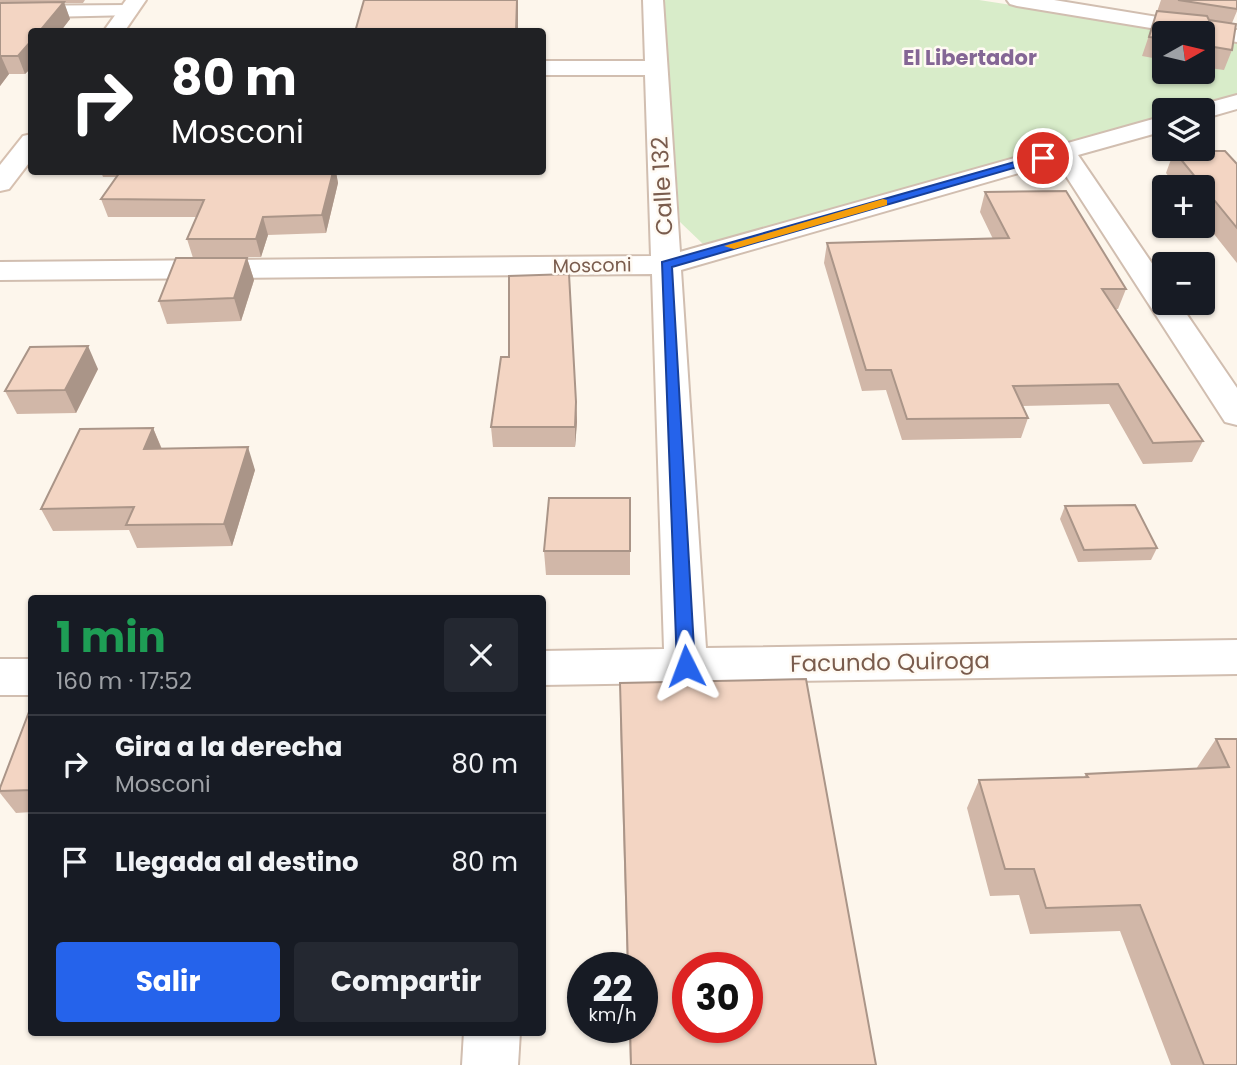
<!DOCTYPE html>
<html lang="es">
<meta charset="utf-8">
<style>
body{margin:0;font-family:Poppins,sans-serif;background:#242831;color:#f1f3f6;height:100vh;display:flex;flex-direction:column;font-size:26px;white-space:nowrap}
*{box-sizing:border-box;margin:0}
p{font-size:23px;color:#9ea1a6}
.icon{flex:none;width:38px;height:38px;fill:none;stroke:currentColor;stroke-width:2;stroke-linecap:round;stroke-linejoin:round}
.map{position:relative;flex:1;overflow:hidden}
.sheet{position:absolute;left:28px;top:595px;width:518px;height:441px;display:flex;flex-direction:column;background:#171b24;border-radius:7px;box-shadow:0 2px 5px #0004}
.sheet>*{flex:none}
.guide{position:absolute;left:28px;top:28px;width:518px;height:147px;border-radius:7px;box-shadow:0 2px 5px #0004;background:#202124;color:#fff;overflow:hidden}
.needle{width:46px;rotate:82deg}
.fabs{position:absolute;left:1152px;top:21px;display:grid;gap:14px}
.fabs a{display:grid;place-items:center;width:63px;height:63px;border-radius:7px;background:#171b24;box-shadow:0 2px 5px #0004;font-size:35px}
.speed{position:absolute;left:567px;top:952px;display:flex;gap:14px;font-size:35px;font-weight:700;text-align:center}
.speed>*{display:grid;place-content:center;width:91px;height:91px;border-radius:50%;background:#171b24;box-shadow:0 2px 5px #0004;line-height:1}
.speed small{font-size:18px;font-weight:400}
.speed .limit{border:10px solid #d22;background:#fff;color:#111}
.pin{position:absolute;display:grid;place-items:center;width:60px;height:60px;color:#fff;margin:-30px;border:4px solid #fff;border-radius:50%;box-shadow:0 2px 7px #0007}
.me{position:absolute;width:77px;margin:-38px;rotate:357deg;stroke-linejoin:round;filter:drop-shadow(0 0 5px #0008)}
.turn{display:flex;align-items:center;gap:24px;height:147px;padding:0 28px;font-size:32px}
.turn .icon{width:91px;height:91px;stroke-width:2.5}
.turn b{display:block;font-size:49px;line-height:60px}
.round{display:grid;place-items:center;flex:none;width:74px;height:74px;border-radius:7px;background:#242831}
.overview{display:flex;align-items:center;justify-content:space-between;height:119px;padding:0 28px}
h1{font-size:42px;font-weight:700;line-height:52px;color:#1e9e55}
.cta{display:flex;gap:14px;margin-top:auto;padding:14px 28px}
.cta a{flex:1;height:80px;border-radius:7px;background:#2563eb;color:#fff;font-size:28px;font-weight:700;line-height:80px;text-align:center}
.cta a+a{background:#242831;color:#f1f3f6}
ul{padding:0;list-style:none}
li{display:flex;align-items:center;gap:21px;height:98px;padding:0 28px;border-top:2px solid #363941}
li div{flex:1}
li b{display:block;font-size:26px}
li em{font-style:normal}
.map>svg:first-child{display:block}
.green{fill:#d8ecc9}
.lines{fill:none;stroke-linecap:round;stroke-linejoin:round}
.street-casing{stroke:#d1beb0;stroke-width:4}
.secondary-casing{stroke:#d6c0b0;stroke-width:4}
.street{fill:#fff;fill-rule:evenodd}
.secondary{fill:#fff;fill-rule:evenodd}
.wall{fill:#d1b7a8}
.shaded-wall{fill:#aa9588}
.building{fill:#f3d5c3;stroke:#aa9588;stroke-width:2;fill-rule:evenodd}
.route{fill:#2563eb;stroke:#184099;stroke-width:2}
.slow{fill:#f59e0b}
.labels{text-anchor:middle;stroke-width:5;stroke-linejoin:round;paint-order:stroke}
.far-street-label{font-size:19px;fill:#7a5c4d;stroke:#fffaf3}
.far-neighbourhood-label{font-size:21px;font-weight:bold;fill:#846695;stroke:#fffaf3}
.street-label{font-size:23px;fill:#7a5c4d;stroke:#fffaf3}
</style>
<div class="map">
<svg width="1237" height="1065" viewBox="0 0 1237 1065">
<rect width="100%" height="100%" fill="#fdf6ec"/>
<path class="green" d="M663,0H979L1195,33H1164V72H1202V34L1237,40V99L1195,110H1164V119L703,244L680,222Z"/>
<g class="lines">
<g class="street-casing">
<g id="street">
<path d="M643,0H663L680,252L1164,116V131L1078,155L1164,281V303H1179L1237,388V425L1225,422L1057,162L681,270L706,648L1237,640V674L542,685V651L664,649L652,274L0,280V262L651,256L645,75H542V61H645Z"/>
<path d="M1007,0H1054L1237,30V42L1202,37V33H1181L1017,6L1010,4Z"/>
<path d="M128,5L135,7L138,11L135,15L0,18V6Z"/>
<path d="M1237,95V109L1202,119V110H1191L1193,107Z"/>
<rect x="0" y="659" width="32" height="36"/>
<path d="M464,1032H520L518,1065H462Z"/>
</g>
</g>
<g class="secondary-casing">
<g id="secondary">
<path d="M126,0H146L124,32H103Z"/>
<path d="M32,134V159L9,189L0,191V165L23,136Z"/>
</g>
</g>
<use href="#street" class="street"/>
<use href="#secondary" class="secondary"/>
</g>
<g class="wall">
<path d="M0,0H85L83,3H64L70,19L60,32H32V67L25,74H9L0,86Z"/>
<path d="M1161,0H1237V11L1232,23V50L1224,70L1202,67V33H1164V60L1142,56Z"/>
<path d="M1174,151L1237,164V263L1202,219V187H1177L1166,173Z"/>
<path d="M101,172H336L338,183L326,233L268,235L261,257L193,258L187,239L196,217H108L101,199L116,177H103Z"/>
<path d="M985,192L1126,289L1118,309H1115L1203,441L1192,462L1143,464L1109,404L1022,406L1028,418L1021,438L902,440L886,390L862,391L824,263L827,243L993,239L980,212Z"/>
<path d="M247,258L254,280L241,321L167,324L159,301Z"/>
<path d="M98,369L76,413L17,414L5,391Z"/>
<path d="M576,402L577,422L575,447H493L491,427Z"/>
<path d="M153,428L162,449L255,470L232,546L137,548L129,530L53,531L41,509Z"/>
<path d="M1065,506L1157,548L1151,560L1078,562L1060,519Z"/>
<path d="M544,551H630V575H546Z"/>
<path d="M620,683L876,1065H630L629,1027H642V968H627L620,722Z"/>
<path d="M32,704V812L16,813L0,793V788Z"/>
<path d="M1216,739H1237V1065H1171L1120,931L1030,934L1019,895L990,896L967,808L979,780L1084,777L1086,774L1196,769Z"/>
</g>
<g class="shaded-wall">
<path d="M517,0H518V32H516Z"/>
<path d="M64,2L70,19L60,32H39Z"/>
<path d="M32,40V67L25,74L18,56Z"/>
<path d="M1,56L9,74L0,86V58Z"/>
<path d="M333,172H336L338,183L326,233L322,215Z"/>
<path d="M263,217L268,235L261,257L256,239Z"/>
<path d="M247,258L254,280L241,321L234,298Z"/>
<path d="M88,346L98,369L76,413L65,390Z"/>
<path d="M576,402L577,422L575,447V427Z"/>
<path d="M153,428L162,450L144,449Z"/>
<path d="M248,447L255,470L232,546L224,524Z"/>
</g>
<g class="building">
<path d="M364,0H517L516,32H355Z"/>
<path d="M1178,0H1237V9Z"/>
<path d="M64,2L39,32H32V40L18,56H1L0,58V3Z"/>
<path d="M1157,11L1207,16L1209,20L1236,24L1232,50L1202,45V33H1164V39L1149,37Z"/>
<path d="M1174,151H1225L1237,164V228Z"/>
<path d="M120,172H333L322,215L263,217L256,239H187L204,200L101,199Z"/>
<path d="M1066,191L1126,289H1102L1203,441L1153,443L1118,384L1013,386L1028,418L907,419L891,370H866L827,243L1009,238L985,192Z"/>
<path d="M176,258H247L234,298L159,301Z"/>
<path d="M569,274L576,402L575,427H491L501,357H509V276Z"/>
<path d="M88,346L65,390L5,391L30,347Z"/>
<path d="M153,428L144,449L248,447L224,524L126,525L134,507L41,509L80,429Z"/>
<path d="M549,498H630V551H544Z"/>
<path d="M1135,505L1157,548L1084,550L1065,506Z"/>
<path d="M806,679L876,1065H631L630,1027H642V968H628L620,683ZM688,968H747V1027H688Z"/>
<path d="M32,704V790L0,791V788Z"/>
<path d="M1216,739H1237V1065H1204L1140,905L1046,908L1034,869H1005L979,780L1088,777L1086,774L1229,767Z"/>
</g>
<path class="route" d="M1039,155L1048,158L672,267L695,666L692,671H679L677,666L662,262Z"/>
<path class="slow" d="M883,199L887,200V205L734,249L724,246Z"/>
<g class="labels">
<g class="far-street-label">
<text transform="translate(592 265) rotate(-1)" y="7">Mosconi</text>
</g>
<g class="far-neighbourhood-label">
<text x="970" y="65">El Libertador</text>
</g>
<g class="street-label">
<text transform="translate(662 186) rotate(-93)" y="8">Calle 132</text>
<text transform="translate(890 662) rotate(-1)" y="8">Facundo Quiroga</text>
</g>
</g>
</svg>
<div class="fabs">
<a><svg class="needle" viewBox="-14 -14 28 28"><path d="M0-13l5 13h-10z" fill="#e53935"/><path d="M0 13l5-13h-10z" fill="#9ea1a6"/></svg></a>
<a><svg class="icon" aria-label="layers" viewBox="0 0 24 24"><path d="M12 4l9 5-9 5-9-5zM3 14l9 5 9-5"/></svg></a>
<a>+</a>
<a>−</a>
</div>
<div class="speed"><div>22<small>km/h</small></div><div class="limit">30</div></div>
<div class="pin" style="left:1043px;top:158px;background:#d93025"><svg class="icon" aria-label="arrive" viewBox="0 0 24 24"><path d="M6 21V4h12l-3 4 3 4H6"/></svg></div>
<svg class="me" style="left:686px;top:666px" viewBox="-20 -20 40 40"><path d="M0-17L14 15 0 8-14 15z" fill="#2563eb" stroke="#fff" stroke-width="4"/></svg>
<div class="guide">
<div class="turn"><svg class="icon" aria-label="right" viewBox="0 0 24 24"><path d="M7 20v-9h11M14 6l5 5-5 5"/></svg><div><b>80 m</b>Mosconi</div></div>
</div>
<section class="sheet">
<div class="overview"><div><h1>1 min</h1><p>160 m · 17:52</p></div><a class="round"><svg class="icon" aria-label="close" viewBox="0 0 24 24"><path d="M6 6l12 12M18 6L6 18"/></svg></a></div>
<ul>
<li><svg class="icon" aria-label="right" viewBox="0 0 24 24"><path d="M7 20v-9h11M14 6l5 5-5 5"/></svg><div><b>Gira a la derecha</b><p>Mosconi</p></div><em>80 m</em></li>
<li><svg class="icon" aria-label="arrive" viewBox="0 0 24 24"><path d="M6 21V4h12l-3 4 3 4H6"/></svg><div><b>Llegada al destino</b></div><em>80 m</em></li>
</ul>
<div class="cta"><a>Salir</a><a>Compartir</a></div>
</section>
</div>
